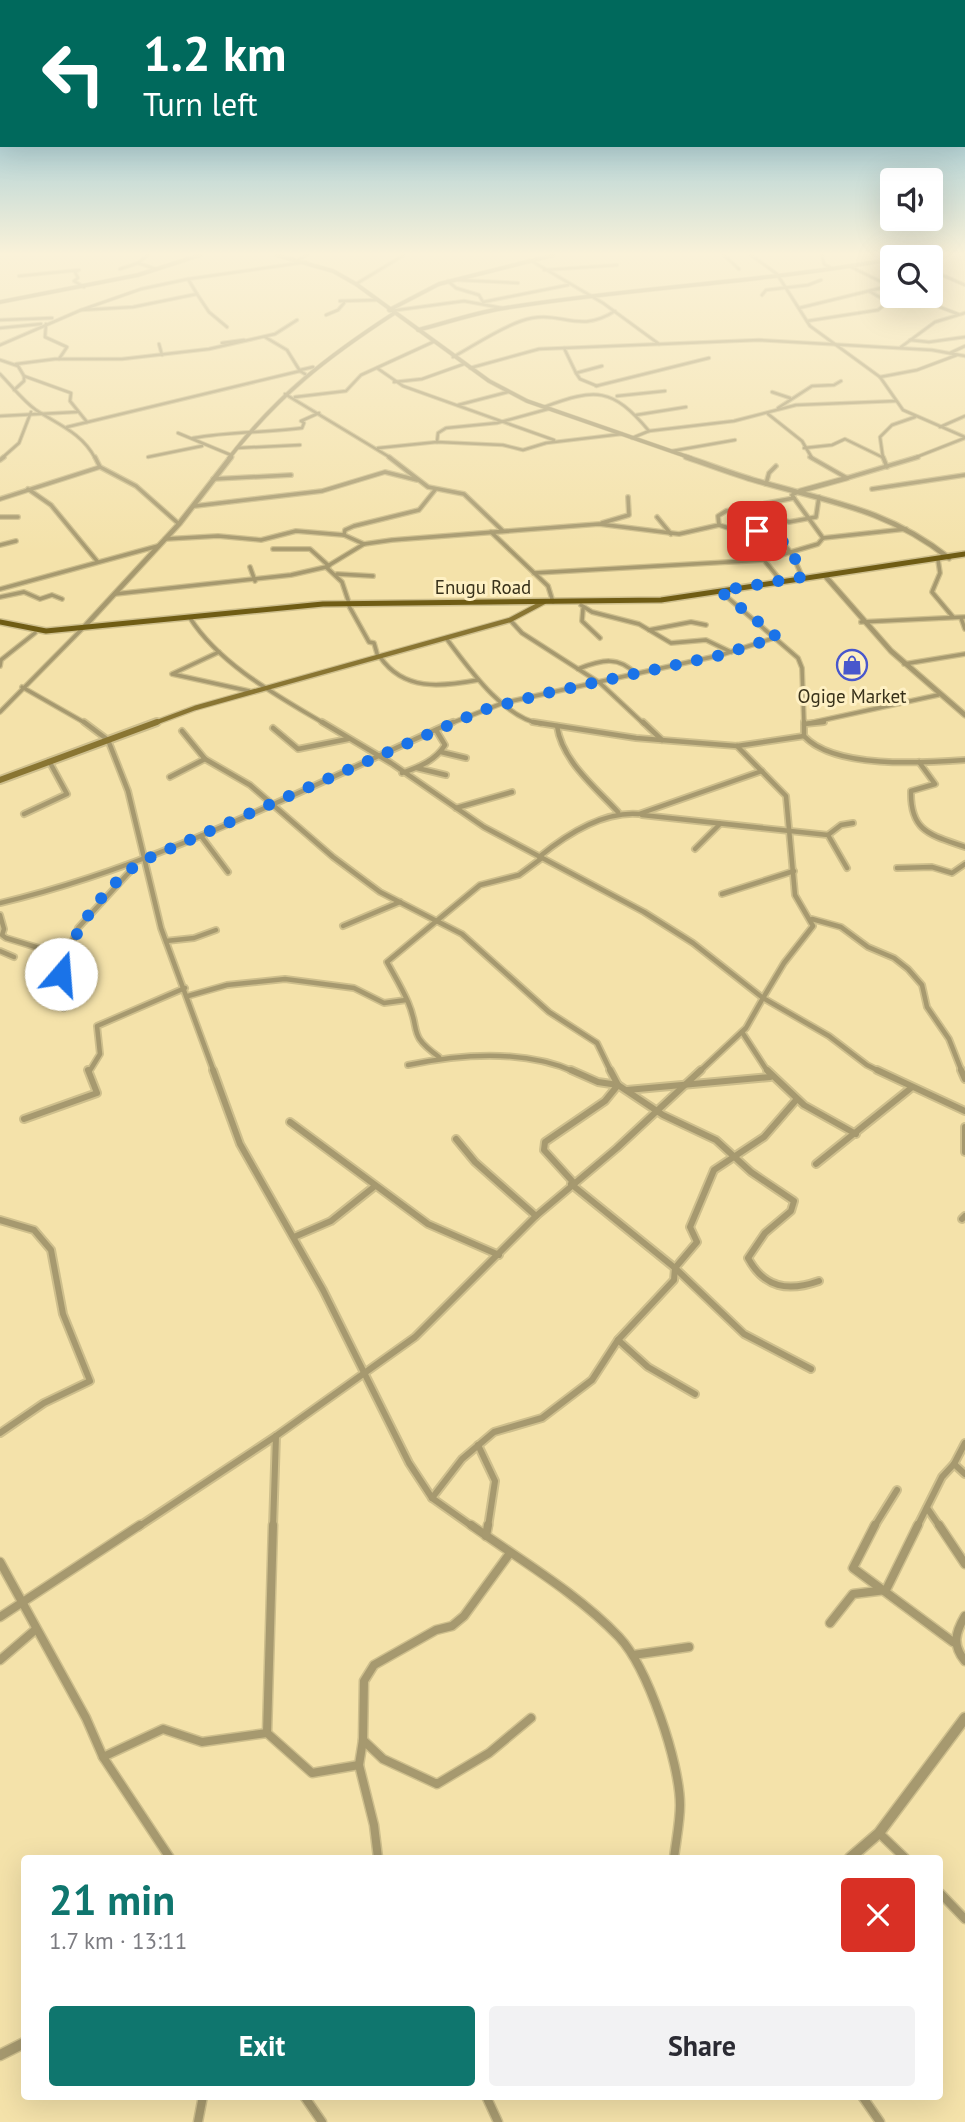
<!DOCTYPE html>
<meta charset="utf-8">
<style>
body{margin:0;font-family:"PT Sans",sans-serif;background:#f2f2f3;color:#2b2b33;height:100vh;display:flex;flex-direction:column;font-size:26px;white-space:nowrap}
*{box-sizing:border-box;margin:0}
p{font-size:23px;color:#7c7c81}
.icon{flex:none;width:38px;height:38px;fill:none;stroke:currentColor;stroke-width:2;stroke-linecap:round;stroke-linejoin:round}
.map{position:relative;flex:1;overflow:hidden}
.panel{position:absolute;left:21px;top:1855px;width:922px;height:245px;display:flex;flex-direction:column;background:#fff;border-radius:7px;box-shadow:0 7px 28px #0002}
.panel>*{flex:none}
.guide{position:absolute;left:0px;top:0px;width:966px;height:147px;box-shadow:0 7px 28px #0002;background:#00695c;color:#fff;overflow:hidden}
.controls{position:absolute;left:880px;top:168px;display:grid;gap:14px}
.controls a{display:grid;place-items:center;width:63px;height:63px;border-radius:7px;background:#fff;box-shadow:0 7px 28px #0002;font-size:35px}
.pin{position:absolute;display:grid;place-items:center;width:60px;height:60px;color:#fff;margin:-30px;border-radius:14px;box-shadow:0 4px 10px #0006}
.me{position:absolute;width:77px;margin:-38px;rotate:18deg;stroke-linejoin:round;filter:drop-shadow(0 0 5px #0008)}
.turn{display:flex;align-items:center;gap:24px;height:147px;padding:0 28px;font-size:32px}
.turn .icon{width:91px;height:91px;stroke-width:2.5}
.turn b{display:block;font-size:49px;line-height:60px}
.round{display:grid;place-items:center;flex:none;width:74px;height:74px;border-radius:7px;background:#f2f2f3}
.head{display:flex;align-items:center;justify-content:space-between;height:119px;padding:0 28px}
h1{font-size:42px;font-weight:700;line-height:52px;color:#0f766e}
.primary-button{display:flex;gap:14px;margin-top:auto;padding:14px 28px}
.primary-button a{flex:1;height:80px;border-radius:7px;background:#0f766e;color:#fff;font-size:28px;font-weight:700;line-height:80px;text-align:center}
.primary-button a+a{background:#f2f2f3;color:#2b2b33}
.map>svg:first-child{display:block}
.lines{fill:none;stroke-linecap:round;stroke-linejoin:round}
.minor-far4-casing{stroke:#cebf8d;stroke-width:4.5}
.minor-far3-casing{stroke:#cebf8d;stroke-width:6}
.minor-far2-casing{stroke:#cebf8d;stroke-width:8}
.minor-far1-casing{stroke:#cebf8d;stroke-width:10}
.minor-casing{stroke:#cebf8d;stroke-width:11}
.tertiary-far2-casing{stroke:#cebf8d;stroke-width:5}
.tertiary-far1-casing{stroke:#cebf8d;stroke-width:7}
.tertiary-casing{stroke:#cebf8d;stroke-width:13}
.secondary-far1-casing{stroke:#cebf8d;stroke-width:7}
.secondary-casing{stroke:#cebf8d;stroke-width:10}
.primary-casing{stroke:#cebf8d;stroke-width:8}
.minor-far4{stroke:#a6996f;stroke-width:2.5}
.minor-far3{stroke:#a6996f;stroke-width:3.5}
.minor-far2{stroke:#a6996f;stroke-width:4.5}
.minor-far1{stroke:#a6996f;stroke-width:6}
.minor{stroke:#a6996f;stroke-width:8}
.tertiary-far2{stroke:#a6996f;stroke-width:3.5}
.tertiary-far1{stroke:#a6996f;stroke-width:4.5}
.tertiary{stroke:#a6996f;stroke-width:10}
.secondary-far1{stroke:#897532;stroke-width:4.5}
.secondary{stroke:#897532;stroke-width:6}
.primary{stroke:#6f5c14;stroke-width:5}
.route{stroke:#1a73e8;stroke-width:12;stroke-dasharray:0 21.6}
.labels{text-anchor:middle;stroke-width:6;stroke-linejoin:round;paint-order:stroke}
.far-street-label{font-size:19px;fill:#38311a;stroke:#fef0c3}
.far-poi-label{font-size:19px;fill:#38311a;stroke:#fef0c3}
</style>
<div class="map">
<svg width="965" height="2122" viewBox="0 0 965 2122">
<rect width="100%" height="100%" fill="#f4e2aa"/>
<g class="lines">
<g class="minor-far4-casing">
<g id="minor-far4">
<path d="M724,255L739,269"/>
<path d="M751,255L777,274L810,326L880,377L903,410L965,437"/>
<path d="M822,255L824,264L833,269"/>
<path d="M936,255L940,257L937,263L942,275L965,285"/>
<path d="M298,260L307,255"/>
<path d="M530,260L603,303L659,344"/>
<path d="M138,263L156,269"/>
<path d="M851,267L890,286"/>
<path d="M120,269L138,263L148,255"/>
<path d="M544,270L617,265"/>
<path d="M931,275H942"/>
<path d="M19,276L79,270L75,272L78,278L74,281L84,287"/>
<path d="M188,279L306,262"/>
<path d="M188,279L197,294L133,307L81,310L141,289Z"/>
<path d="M458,280L518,283"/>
<path d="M448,281L456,288L479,295L483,302L568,285"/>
<path d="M356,284L404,255"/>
<path d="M197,294L209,312L227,327"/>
<path d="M762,295L766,290L808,285L821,280"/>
<path d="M911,296L958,314"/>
<path d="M340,301L376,300"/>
<path d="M799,308L889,286"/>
<path d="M390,311L464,301L502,308"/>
<path d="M326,315L338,310L344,303"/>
<path d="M0,320L52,318"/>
<path d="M807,321L878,310L888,302L869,291"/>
<path d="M46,324L45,337L67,347L59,359"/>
<path d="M0,328L41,324"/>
<path d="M265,337L287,350L300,371"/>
<path d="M910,340L929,342L965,337"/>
<path d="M222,343L244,340"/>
<path d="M159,344L162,355"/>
<path d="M0,345L81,310"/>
<path d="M901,347L935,322L965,313"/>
<path d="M564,348L576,373"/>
<path d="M950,353L965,346"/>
<path d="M453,357C475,345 498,329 521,321C559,307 576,336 615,311"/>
<path d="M0,360L18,366L24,376L71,393L70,401L87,422"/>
<path d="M16,364L55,359H122L209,349L275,334L297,320"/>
<path d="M377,368L403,386L554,440"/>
<path d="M470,368L539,349L759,340L932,350L965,356"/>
<path d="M300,370L313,367"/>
<path d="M0,374C11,385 23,401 36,410C59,425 82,433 95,458"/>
<path d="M880,377L917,370L957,355"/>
<path d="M394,382L422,379L464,364"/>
<path d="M596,386L709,358"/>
<path d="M597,386L580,379L576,373L602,366"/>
<path d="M14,390L24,381V376"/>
<path d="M772,392L790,398"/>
<path d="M285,394L391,458"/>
<path d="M617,396L665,391"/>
<path d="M295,397L346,391L361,375L433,342"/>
<path d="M458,405L508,392"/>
<path d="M544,407C596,388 612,387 649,431"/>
<path d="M778,408L812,386L834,385L841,381"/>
<path d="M768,414L802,441L812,458"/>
<path d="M636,415L686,407"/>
<path d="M0,416L77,412"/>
<path d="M67,427L300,371L305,374"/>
<path d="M940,427L965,416"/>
<path d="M178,433L231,455"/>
<path d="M193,438C229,431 266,433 302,428L304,423L301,421L319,413"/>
<path d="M632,438L649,431L734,421L796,405L896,401"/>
<path d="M437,442L438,433L446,428L497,423L548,409"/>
<path d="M237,448L300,445"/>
<path d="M378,448L437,442L503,445L523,450L546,443L622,434"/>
<path d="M804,448L832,445L845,439L882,457"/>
<path d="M672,451L735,440"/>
<path d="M148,457L202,446"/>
<path d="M2,458L19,443L31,412"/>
<path d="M883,458L880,437L892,425L915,417"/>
<path d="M914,458L965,438"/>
</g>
</g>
<g class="minor-far3-casing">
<g id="minor-far3">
<path d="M95,457L100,467"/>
<path d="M389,457L428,487L464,494L503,531"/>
<path d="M810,457L847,478L918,457"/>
<path d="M883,457L887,467"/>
<path d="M0,460L4,457"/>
<path d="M213,479L291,475"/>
<path d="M766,484L769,473L776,466"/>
<path d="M28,489L51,505L97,561"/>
<path d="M872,489L965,475"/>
<path d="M794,498L823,538"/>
<path d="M0,499L100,467L136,486L179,524"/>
<path d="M195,506L322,491L385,472L417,480"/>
<path d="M0,517H18"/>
<path d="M657,517L671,534"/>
<path d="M781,519L789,522L816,517L819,497"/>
<path d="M602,523L629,515L628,497"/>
<path d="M719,525C766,542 780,519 802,577"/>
<path d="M491,532L548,586L553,602"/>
<path d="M344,535L345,530L354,526L419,510L435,490"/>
<path d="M165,539L218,536L261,540L296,531L344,535L364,544"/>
<path d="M0,545L16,541"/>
<path d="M273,549H310L329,566"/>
<path d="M764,560L781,581"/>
<path d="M938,560L940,573L932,592L953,617"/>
<path d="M250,567L255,581"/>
<path d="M326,567L342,582L349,603"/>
<path d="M534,573L764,560L818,544L823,538L906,529"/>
<path d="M337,574L373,576"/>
<path d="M0,589L158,546"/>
<path d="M720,591L798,658L802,668L804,724"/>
<path d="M115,594L291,575L326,567L364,544L392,540L599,524L679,534L719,525L718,516L726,511L794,498L792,495L798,492"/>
<path d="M0,597L24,592L40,599L52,595L62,599"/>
<path d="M581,605L592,612L639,624L671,643L706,640L731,652"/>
<path d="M349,606L369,642L374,643L378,657"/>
<path d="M583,609L582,621L600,638"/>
<path d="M190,618C220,665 278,696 325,724"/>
<path d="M961,618L965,629"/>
<path d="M510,620L522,633L600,683L644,724"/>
<path d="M861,622L965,617"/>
<path d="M649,630L691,622L706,625"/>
<path d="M446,638C468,667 503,718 541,724"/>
<path d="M219,652L172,674L249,691"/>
<path d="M380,657C404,691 440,687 478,680"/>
<path d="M904,664L965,654"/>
<path d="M0,666L1,660L35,633"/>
<path d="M578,669C601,660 619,655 637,675"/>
<path d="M22,687L87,724"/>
<path d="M0,712L84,627"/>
<path d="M449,724L503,703L721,655L777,637"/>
<path d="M805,724L938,695"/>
</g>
</g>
<g class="minor-far2-casing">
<g id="minor-far2">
<path d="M84,722L108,740L128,791L161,928L214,1072"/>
<path d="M322,722L391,763L484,827L644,912L693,943L763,998L784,963L813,926L795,895L786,796L737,746"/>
<path d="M533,722L636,738L737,746L804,736"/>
<path d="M643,722L662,740"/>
<path d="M804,722V736C834,769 923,763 965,760"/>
<path d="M804,724L824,722"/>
<path d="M557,726C562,761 595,787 618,812"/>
<path d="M273,728L298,749L348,739"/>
<path d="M182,731L205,759L250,785L333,857L380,892L462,934L549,1012L597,1043L611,1072"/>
<path d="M441,752L466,758"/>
<path d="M919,762L935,784L911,791C910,832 931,835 965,847"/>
<path d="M417,768L446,775"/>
<path d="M402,773C419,767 435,761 445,745L436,730"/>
<path d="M170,777L205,759"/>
<path d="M456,808L512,792"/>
<path d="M24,814L67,794L49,761"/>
<path d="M642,815L828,835L847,868"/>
<path d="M828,835L841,825L853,823"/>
<path d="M201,836L228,872"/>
<path d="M695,849L720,824"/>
<path d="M539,857C567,834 603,811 639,814L762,771"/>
<path d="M897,868L932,867L952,873L965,864"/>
<path d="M722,894L794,871"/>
<path d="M0,903C158,866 305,788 453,722"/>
<path d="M0,915L4,929L2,935L6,938L49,951L67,952"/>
<path d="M812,919L841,927L868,947L894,958L908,969L922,985L927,1007L949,1039L962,1072"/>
<path d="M343,926L400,902"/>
<path d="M166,941L194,938L216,930"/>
<path d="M0,951L14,957"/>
<path d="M188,996L227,985L285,979L354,988L384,1003L406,1000"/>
<path d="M64,1008L55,994L56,980L78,928L134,867"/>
<path d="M742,1032L768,1072"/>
<path d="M439,1057C407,1034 421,1032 408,1002C402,988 394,975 387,962L480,885L519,875L542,858"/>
<path d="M408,1065C461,1054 524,1049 575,1072"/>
<path d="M89,1072L100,1054L97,1026L185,988"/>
<path d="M699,1072L746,1028L763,998L829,1036L867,1065L881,1072"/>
</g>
</g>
<g class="minor-far1-casing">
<g id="minor-far1">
<path d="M213,1070L240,1144L323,1290L409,1463L432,1498L473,1527"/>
<path d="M571,1070L598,1082L618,1085L663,1115L716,1140L751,1172L794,1201L791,1211L765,1233L748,1258C764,1288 788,1292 819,1281"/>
<path d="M610,1070L618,1085"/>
<path d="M767,1070L804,1105L856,1134"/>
<path d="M877,1070L965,1111"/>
<path d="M961,1070L965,1079"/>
<path d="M627,1090L770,1077"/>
<path d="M24,1119L97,1093L88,1070"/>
<path d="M290,1122L428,1224L499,1255"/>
<path d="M965,1127V1152"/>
<path d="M456,1139L475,1162L536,1216"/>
<path d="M816,1164L911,1088"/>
<path d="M573,1182L544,1150L545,1142L605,1101L618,1085"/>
<path d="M571,1184L675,1268L744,1334L811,1369"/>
<path d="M962,1219L965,1216"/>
<path d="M0,1220L34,1230L51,1250L63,1314L90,1381L44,1403L0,1433"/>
<path d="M294,1237L331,1221L375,1186"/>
<path d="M618,1340L648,1367L695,1394"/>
<path d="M478,1445L495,1481L488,1527"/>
<path d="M954,1464L965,1474"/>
<path d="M432,1498L462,1459L494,1432L542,1418L592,1380L618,1340L674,1280L675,1268L697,1242L690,1227L714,1170L764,1137L797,1099"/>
<path d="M927,1508L940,1527"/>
<path d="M138,1527L276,1436L415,1337L536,1216L617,1148L701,1070"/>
<path d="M273,1527L276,1436"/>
<path d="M874,1527L897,1490"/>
<path d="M917,1527L942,1477L954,1464L965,1443"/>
</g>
</g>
<g class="minor-casing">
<g id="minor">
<path d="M471,1525C520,1560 577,1593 619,1637C648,1668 680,1763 680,1805C680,1822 676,1841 674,1858"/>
<path d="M875,1525L853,1568L953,1642"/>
<path d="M939,1525L965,1564"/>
<path d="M486,1536L488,1525"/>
<path d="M0,1562L86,1718L103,1757L170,1858"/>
<path d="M886,1590L918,1525"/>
<path d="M965,1616C955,1633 952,1645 965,1661"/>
<path d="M0,1617L140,1525"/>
<path d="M830,1623L853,1594L886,1590"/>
<path d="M633,1655L689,1647"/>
<path d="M0,1660L35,1630"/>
<path d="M267,1733L273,1525"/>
<path d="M363,1740L383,1759L437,1784L489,1753L531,1718"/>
<path d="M103,1757L163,1729L202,1742L267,1733L312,1773L359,1765"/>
<path d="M879,1833L905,1858"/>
<path d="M378,1858L374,1825L359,1765L363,1740L364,1681L374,1665L436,1630L452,1626L464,1616L510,1553"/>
<path d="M940,1893L965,1919"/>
<path d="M304,2096L322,2122"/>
<path d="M486,2096L498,2122"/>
<path d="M862,2096L880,2122"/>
<path d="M198,2122L203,2096"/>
</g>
</g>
<g class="tertiary-far2-casing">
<g id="tertiary-far2">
<path d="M276,255L333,271L356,284L489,381L527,401L691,458"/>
<path d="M900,257L912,255"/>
<path d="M0,302L138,275L200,255"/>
<path d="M389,310L439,284L554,255"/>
<path d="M418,330C449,322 480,311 511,307C638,287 766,282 892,259"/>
<path d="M229,458C278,395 327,357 393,314"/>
</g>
</g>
<g class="tertiary-far1-casing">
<g id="tertiary-far1">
<path d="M686,457C710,465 733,474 757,481C830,502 887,509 949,558"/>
<path d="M800,491L847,478"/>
<path d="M826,577L891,651L965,715"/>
<path d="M84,627L179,524L231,457"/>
</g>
</g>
<g class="tertiary-casing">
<g id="tertiary">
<path d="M850,1858L879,1833L965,1718"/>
<path d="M0,2055L24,2043"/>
</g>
</g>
<g class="secondary-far1-casing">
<path id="secondary-far1" d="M152,724L195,708L510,620L544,602"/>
</g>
<g class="secondary-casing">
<path id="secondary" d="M0,780L157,722"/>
</g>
<g class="primary-casing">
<path id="primary" d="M0,622L46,631L323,604L661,600L965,554"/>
</g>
<use href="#minor-far4" class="minor-far4"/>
<use href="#minor-far3" class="minor-far3"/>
<use href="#minor-far2" class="minor-far2"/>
<use href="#minor-far1" class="minor-far1"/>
<use href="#minor" class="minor"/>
<use href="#tertiary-far2" class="tertiary-far2"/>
<use href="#tertiary-far1" class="tertiary-far1"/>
<use href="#tertiary" class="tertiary"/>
<use href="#secondary-far1" class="secondary-far1"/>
<use href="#secondary" class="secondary"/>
<use href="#primary" class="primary"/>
</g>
<linearGradient id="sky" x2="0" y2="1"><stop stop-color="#5badd4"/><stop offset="0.46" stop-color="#faf2d9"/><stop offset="1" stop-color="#faf2d9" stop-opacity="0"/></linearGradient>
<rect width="965" height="552" fill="url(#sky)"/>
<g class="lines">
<path class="route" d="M61,974C73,929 103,888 142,861L483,710L547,693L721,655L777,637L720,591L802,577L792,551L780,539L766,538L757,531"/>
</g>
<defs>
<g id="shop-ring" transform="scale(1.575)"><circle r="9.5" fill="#fef0c3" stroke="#4857cc" stroke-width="1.5"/><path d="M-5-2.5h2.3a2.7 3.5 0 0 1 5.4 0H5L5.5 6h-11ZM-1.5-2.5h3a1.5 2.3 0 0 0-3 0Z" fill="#4857cc"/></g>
</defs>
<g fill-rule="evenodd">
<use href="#shop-ring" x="852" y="665"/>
</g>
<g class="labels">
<g class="far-street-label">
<text x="483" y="594">Enugu Road</text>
</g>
<g class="far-poi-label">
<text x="852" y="703">Ogige Market</text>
</g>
</g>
</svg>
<div class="controls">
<a><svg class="icon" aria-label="sound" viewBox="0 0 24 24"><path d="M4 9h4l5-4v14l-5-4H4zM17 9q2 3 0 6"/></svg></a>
<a><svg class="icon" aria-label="search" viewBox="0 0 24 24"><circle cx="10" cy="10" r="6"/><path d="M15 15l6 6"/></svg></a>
</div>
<div class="pin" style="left:757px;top:531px;background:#d93025"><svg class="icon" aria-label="arrive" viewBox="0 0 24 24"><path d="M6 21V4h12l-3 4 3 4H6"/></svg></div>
<svg class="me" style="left:61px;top:974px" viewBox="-20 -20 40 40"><circle r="19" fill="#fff"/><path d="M0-13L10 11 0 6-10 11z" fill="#1a73e8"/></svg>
<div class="guide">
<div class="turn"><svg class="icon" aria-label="left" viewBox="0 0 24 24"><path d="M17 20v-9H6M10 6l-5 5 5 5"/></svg><div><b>1.2 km</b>Turn left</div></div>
</div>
<section class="panel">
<div class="head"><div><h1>21 min</h1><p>1.7 km · 13:11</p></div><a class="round" style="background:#d93025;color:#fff"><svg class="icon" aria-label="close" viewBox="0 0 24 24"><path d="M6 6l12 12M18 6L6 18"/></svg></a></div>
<div class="primary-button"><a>Exit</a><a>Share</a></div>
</section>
</div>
